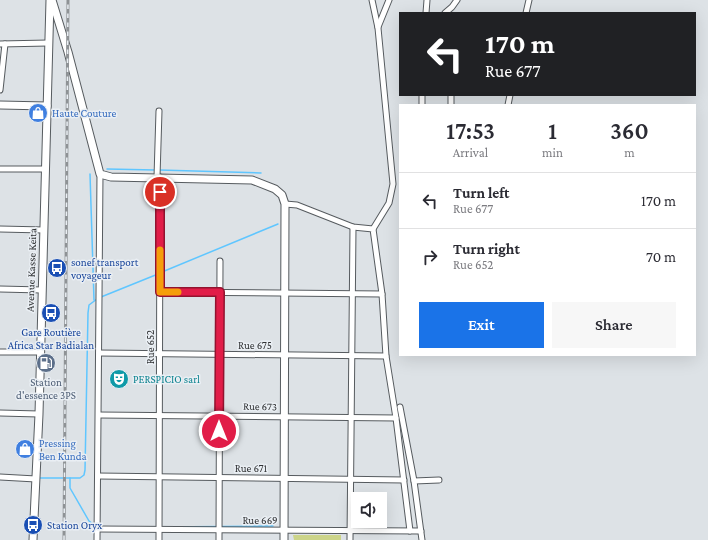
<!DOCTYPE html>
<meta charset="utf-8">
<style>
body{margin:0;font-family:"Crimson Pro",serif;background:#f7f7f7;color:#2b2b33;height:100vh;display:flex;flex-direction:column;font-size:15px;white-space:nowrap}
*{box-sizing:border-box;margin:0}
p{font-size:13px;color:#7c7c81}
.icon{flex:none;width:22px;height:22px;fill:none;stroke:currentColor;stroke-width:2;stroke-linecap:round;stroke-linejoin:round}
.map{position:relative;flex:1;overflow:hidden}
.side{position:absolute;left:399px;top:104px;width:297px;height:252px;display:flex;flex-direction:column;background:#fff;border-radius:0px;box-shadow:0 4px 16px #0002}
.side>*{flex:none}
.hud{position:absolute;left:399px;top:12px;width:297px;height:84px;border-radius:0px;box-shadow:0 4px 16px #0002;background:#202124;color:#fff;overflow:hidden}
.controls{position:absolute;left:351px;top:492px;display:grid;gap:8px}
.controls a{display:grid;place-items:center;width:36px;height:36px;border-radius:0px;background:#fff;box-shadow:0 4px 16px #0002;font-size:20px}
.pin{position:absolute;display:grid;place-items:center;width:34px;height:34px;color:#fff;margin:-17px;border:2px solid #fff;border-radius:50%;box-shadow:0 1px 4px #0007}
.me{position:absolute;width:44px;margin:-22px;rotate:0deg;stroke-linejoin:round;filter:drop-shadow(0 0 3px #0008)}
.turn{display:flex;align-items:center;gap:14px;height:84px;padding:0 20px;font-size:18px}
.turn .icon{width:52px;height:52px;stroke-width:2.5}
.turn b{display:block;font-size:28px;line-height:34px}
.eta{display:flex;justify-content:space-evenly;align-items:center;height:68px;text-align:center}
.eta b{font-size:24px;font-weight:600;line-height:28px}
.action{display:flex;gap:8px;margin-top:auto;padding:8px 20px}
.action a{flex:1;height:46px;border-radius:0px;background:#1a73e8;color:#fff;font-size:16px;font-weight:600;line-height:46px;text-align:center}
.action a+a{background:#f7f7f7;color:#2b2b33}
ul{padding:0;list-style:none}
li{display:flex;align-items:center;gap:12px;height:56px;padding:0 20px;border-top:1px solid #e1e1e2}
li div{flex:1}
li b{display:block;font-size:15px}
li em{font-style:normal}
.map>svg:first-child{display:block}
.grass{fill:#ccd489}
.lines{fill:none;stroke-linecap:round;stroke-linejoin:round}
.stream{stroke:#5fc6ff;stroke-width:1.5}
.street-casing{stroke:#565b5f;stroke-width:7}
.secondary-casing{stroke:#565b5f;stroke-width:9}
.street{stroke:#fff;stroke-width:5}
.secondary{stroke:#fff;stroke-width:7}
.rail-casing{stroke:#8e9295;stroke-width:3}
.rail{stroke:#eaeff4;stroke-width:1.5;stroke-dasharray:4.5;stroke-linecap:butt}
.route-casing{stroke:#92132f;stroke-width:10}
.route{stroke:#e11d48;stroke-width:7}
.slow{stroke:#f59e0b;stroke-width:7}
.labels{text-anchor:middle;stroke-width:3;stroke-linejoin:round;paint-order:stroke}
.shop-label{font-size:11px;fill:#366cbe;stroke:#eaeff4;text-anchor:start}
.transit-label{font-size:11px;fill:#164399;stroke:#eaeff4;text-anchor:start}
.street-label{font-size:11px;fill:#313335;stroke:#eaeff4}
.culture-label{font-size:11px;fill:#0d838f;stroke:#eaeff4;text-anchor:start}
.service-label{font-size:11px;fill:#4e5e75;stroke:#eaeff4}
</style>
<div class="map">
<svg width="708" height="540" viewBox="0 0 708 540">
<rect width="100%" height="100%" fill="#dde2e6"/>
<path class="grass" d="M293,535H341V540H294Z"/>
<g class="lines">
<g class="stream">
<path d="M107,169L155,170"/>
<path d="M159,170L261,173"/>
<path d="M90,174L94,300"/>
<path d="M162,272L278,224"/>
<path d="M101,297L158,274"/>
<path d="M39,478H80L84,475L85,470L88,313L89,305L97,299"/>
<path d="M70,478V488L89,521L96,526"/>
<path d="M159,527L273,526"/>
</g>
<g class="street-casing">
<g id="street">
<path d="M372,0L378,28L393,184L389,203L373,229"/>
<path d="M426,13L427,0"/>
<path d="M445,13L452,7L457,0"/>
<path d="M526,13L529,0"/>
<path d="M378,27L389,0"/>
<path d="M0,44L48,43"/>
<path d="M0,90L5,44"/>
<path d="M422,105V95"/>
<path d="M451,105V95"/>
<path d="M508,105L510,95"/>
<path d="M0,169H45"/>
<path d="M157,177L159,111"/>
<path d="M285,204L297,205L353,227L373,229L382,294L386,356L396,418L410,531"/>
<path d="M0,229L44,230"/>
<path d="M0,289L42,290"/>
<path d="M160,292L382,294"/>
<path d="M0,352H40"/>
<path d="M99,353L386,356"/>
<path d="M400,407L414,481L422,540"/>
<path d="M0,413L39,414"/>
<path d="M99,415L396,418"/>
<path d="M98,476L404,480"/>
<path d="M0,477L36,479"/>
<path d="M414,481L439,480"/>
<path d="M98,529L421,531"/>
<path d="M97,540L100,174"/>
<path d="M159,540L160,177"/>
<path d="M219,540L220,261"/>
<path d="M350,540L353,227"/>
</g>
</g>
<g class="secondary-casing">
<g id="secondary">
<path d="M52,0L68,52L100,174L111,177L252,180L275,189L282,195L285,204L284,540"/>
<path d="M0,105L47,106"/>
<path d="M33,540L39,414L50,0"/>
</g>
</g>
<use href="#street" class="street"/>
<use href="#secondary" class="secondary"/>
<g class="rail-casing">
<path id="rail" d="M64,540L68,0"/>
</g>
<use href="#rail" class="rail"/>
</g>
<g class="lines">
<g class="route-casing">
<path id="route" d="M160,192V292H220L219,431"/>
</g>
<use href="#route" class="route"/>
<path class="slow" d="M160,250V292H178"/>
</g>
<defs>
<g id="shop-disc" transform="scale(1)"><circle r="9.5" fill="#3f7fe0" stroke="#eaeff4"/><path d="M-5-2.5h2.3a2.7 3.5 0 0 1 5.4 0H5L5.5 6h-11ZM-1.5-2.5h3a1.5 2.3 0 0 0-3 0Z" fill="#fff"/></g>
<g id="bus-disc" transform="scale(1)"><circle r="9.5" fill="#1a4fb4" stroke="#eaeff4"/><path d="M-5-6H5V4H4V6H2V4H-2V6H-4V4H-5ZM-3.5-4V0h7V-4ZM-3.5 1.2v1.5H-2V1.2ZM2 1.2v1.5H3.5V1.2Z" fill="#fff"/></g>
<g id="fuel-disc" transform="scale(1)"><circle r="9.5" fill="#5c6f8a" stroke="#eaeff4"/><path d="M-5.5-6h7V0h2V4h1.3V-2.5L3-4.5l.8-.8L6-3V5H2.5V1h-1V6h-7ZM-4.2-4.7v3.2H.2V-4.7Z" fill="#fff"/></g>
<g id="theatre-disc" transform="scale(1)"><circle r="9.5" fill="#0f9aa8" stroke="#eaeff4"/><path d="M-5-5.5Q0-4 5-5.5V0Q5 5 0 6Q-5 5-5 0ZM-3.3-2.5H-1v1.5H-3.3ZM1-2.5H3.3v1.5H1ZM-2.8 1Q0 5.5 2.8 1Z" fill="#fff"/></g>
</defs>
<g fill-rule="evenodd">
<use href="#shop-disc" x="38" y="113"/>
<use href="#bus-disc" x="57" y="268"/>
<use href="#bus-disc" x="51" y="313"/>
<use href="#fuel-disc" x="46" y="363"/>
<use href="#theatre-disc" x="119" y="379"/>
<use href="#shop-disc" x="25" y="449"/>
<use href="#bus-disc" x="33" y="525"/>
</g>
<g class="labels">
<g class="shop-label">
<text x="52" y="117">Haute Couture</text>
<text x="39" y="447">Pressing<tspan x="39" dy="13">Ben Kunda</tspan></text>
</g>
<g class="transit-label">
<text x="71" y="266">sonef transport<tspan x="71" dy="13">voyageur</tspan></text>
<text x="51" y="336" text-anchor="middle">Gare Routière<tspan x="51" dy="13">Africa Star Badialan</tspan></text>
<text x="47" y="529">Station Oryx</text>
</g>
<g class="street-label">
<text transform="translate(31 270) rotate(-88)" y="4">Avenue Kasse Keita</text>
<text x="255" y="349">Rue 675</text>
<text transform="translate(150 347) rotate(-90)" y="4">Rue 652</text>
<text transform="translate(260 406) rotate(1)" y="4">Rue 673</text>
<text x="251" y="472">Rue 671</text>
<text x="260" y="524">Rue 669</text>
</g>
<g class="culture-label">
<text x="133" y="383">PERSPICIO sarl</text>
</g>
<g class="service-label">
<text x="46" y="386">Station<tspan x="46" dy="13">d'essence 3PS</tspan></text>
</g>
</g>
</svg>
<div class="controls">
<a><svg class="icon" aria-label="sound" viewBox="0 0 24 24"><path d="M4 9h4l5-4v14l-5-4H4zM17 9q2 3 0 6"/></svg></a>
</div>
<div class="pin" style="left:160px;top:192px;background:#d93025"><svg class="icon" aria-label="arrive" viewBox="0 0 24 24"><path d="M6 21V4h12l-3 4 3 4H6"/></svg></div>
<svg class="me" style="left:219px;top:431px" viewBox="-20 -20 40 40"><circle r="17" fill="#e11d48" stroke="#fff" stroke-width="3"/><path d="M0-11L8 9 0 5-8 9z" fill="#fff"/></svg>
<div class="hud">
<div class="turn"><svg class="icon" aria-label="left" viewBox="0 0 24 24"><path d="M17 20v-9H6M10 6l-5 5 5 5"/></svg><div><b>170 m</b>Rue 677</div></div>
</div>
<section class="side">
<div class="eta">
<div><b>17:53</b><p>Arrival</p></div>
<div><b>1</b><p>min</p></div>
<div><b>360</b><p>m</p></div>
</div>
<ul>
<li><svg class="icon" aria-label="left" viewBox="0 0 24 24"><path d="M17 20v-9H6M10 6l-5 5 5 5"/></svg><div><b>Turn left</b><p>Rue 677</p></div><em>170 m</em></li>
<li><svg class="icon" aria-label="right" viewBox="0 0 24 24"><path d="M7 20v-9h11M14 6l5 5-5 5"/></svg><div><b>Turn right</b><p>Rue 652</p></div><em>70 m</em></li>
</ul>
<div class="action"><a>Exit</a><a>Share</a></div>
</section>
</div>
